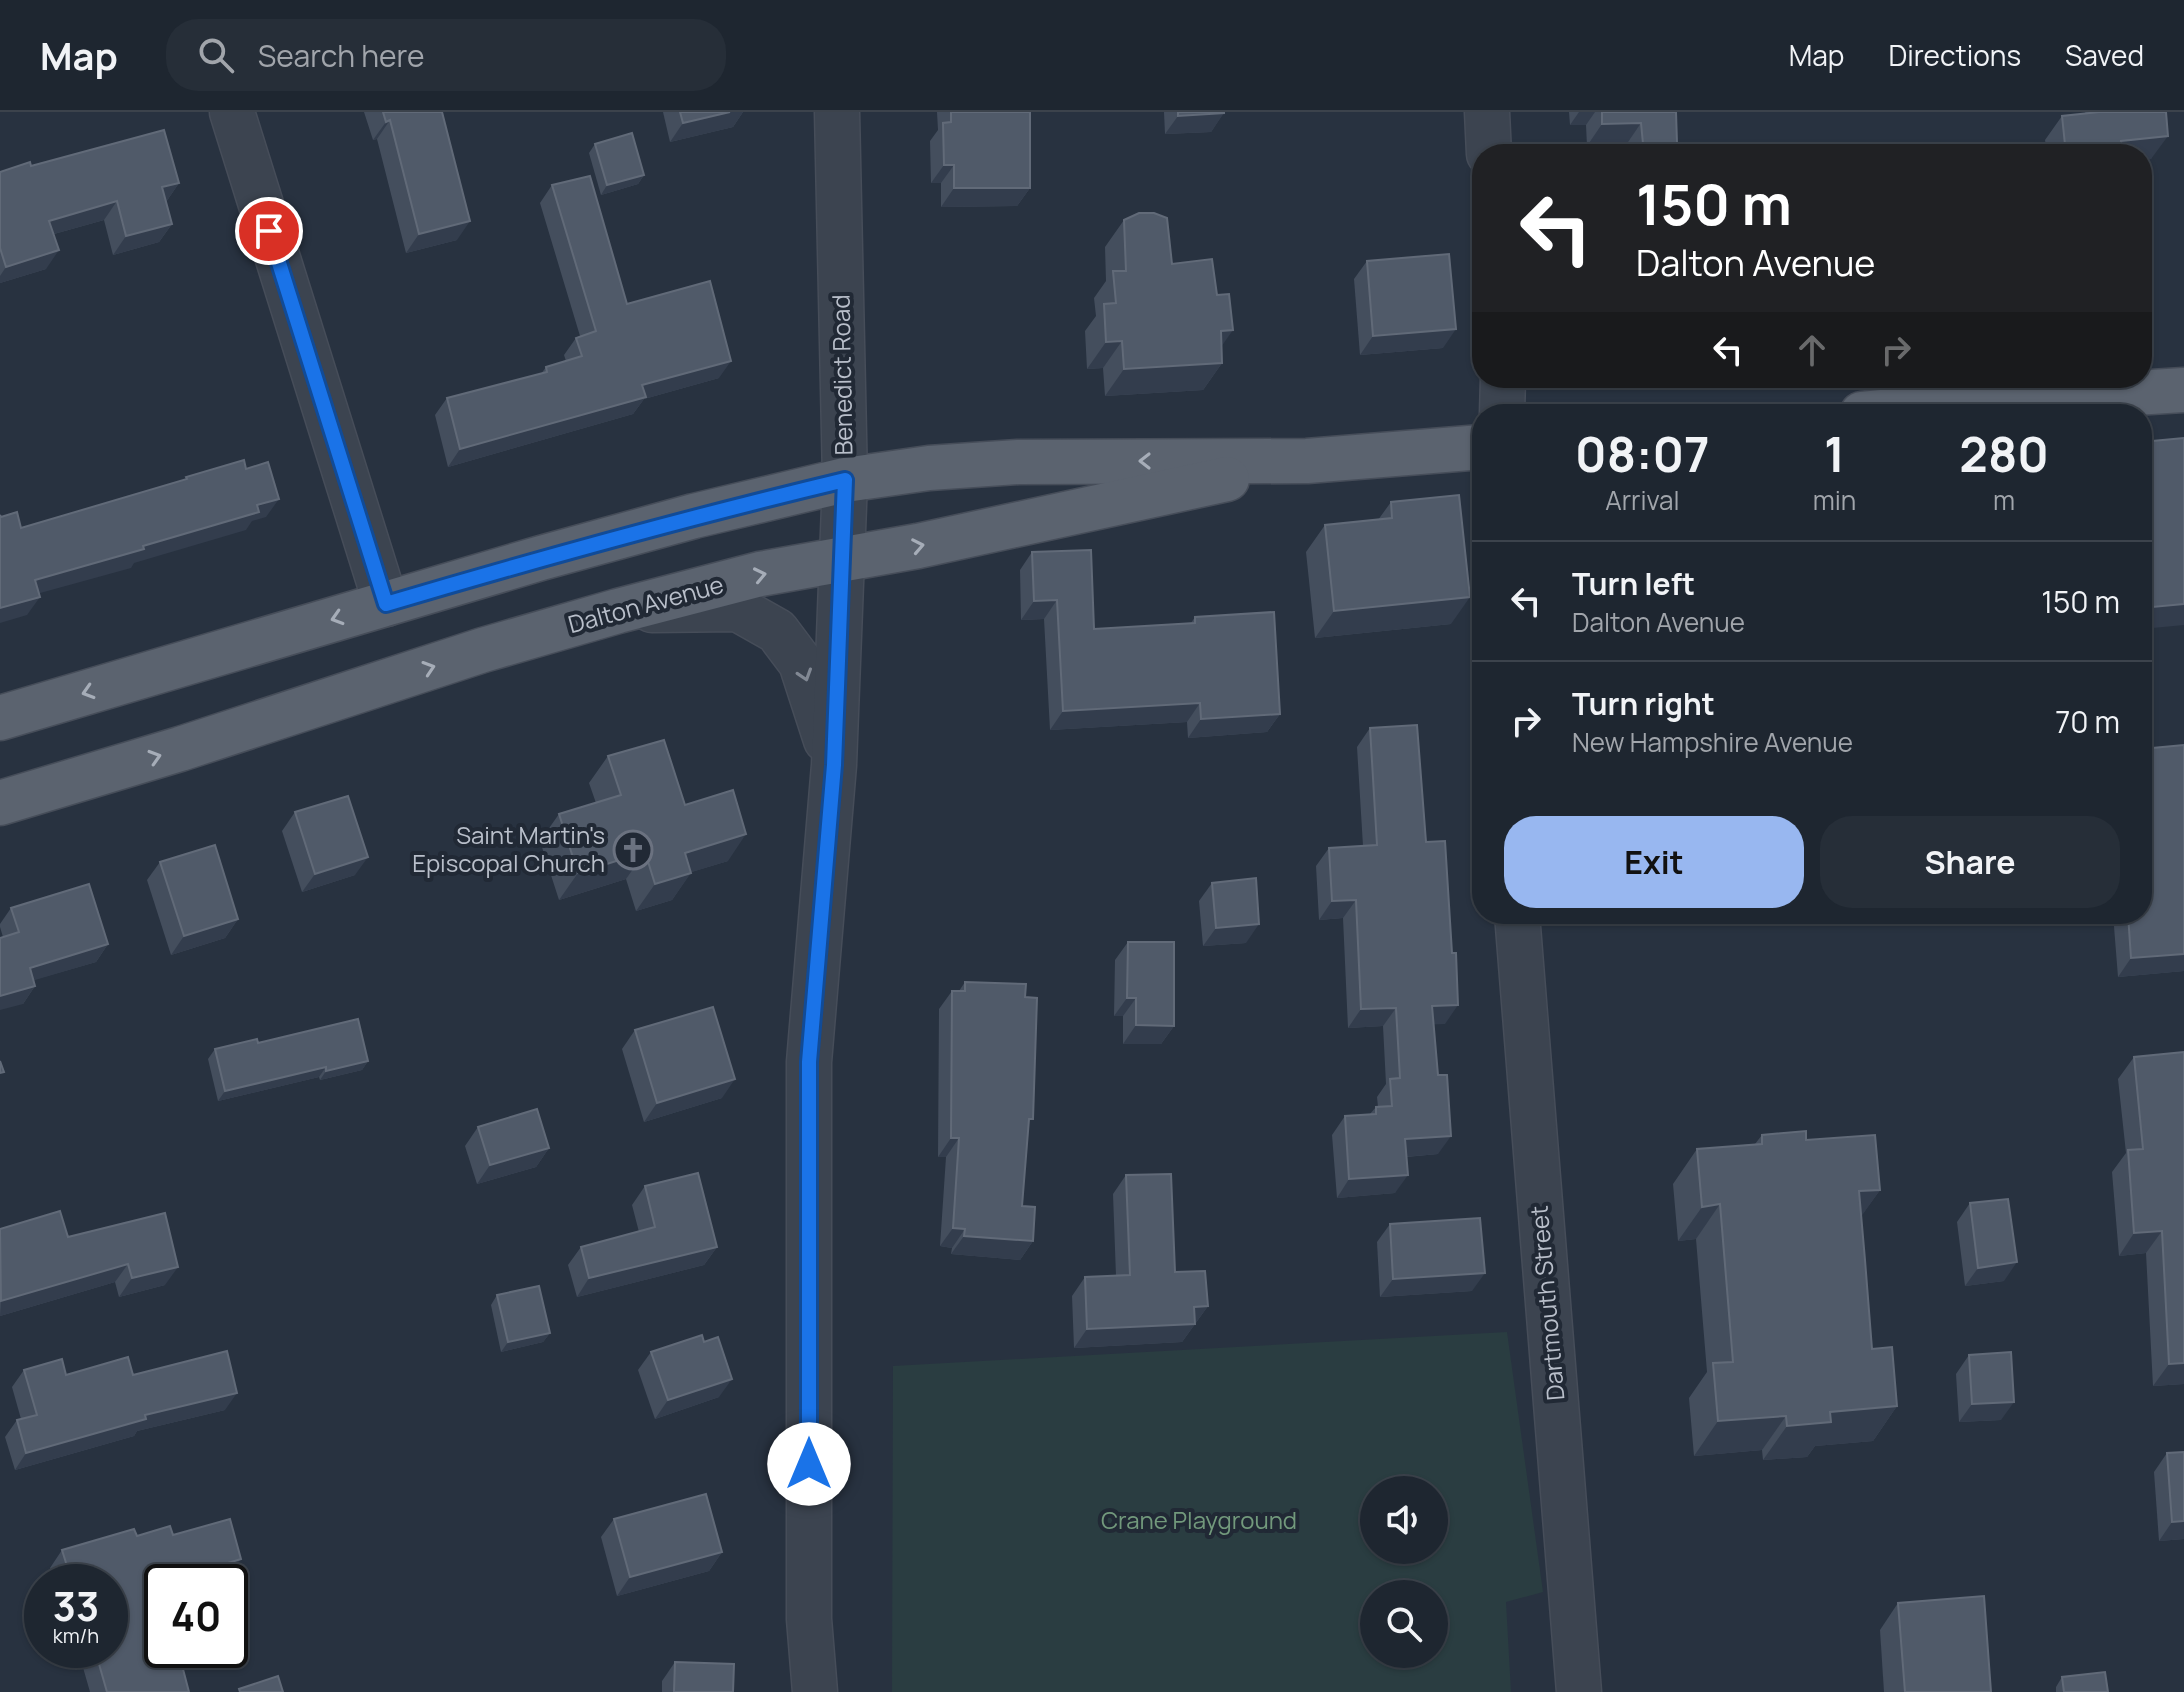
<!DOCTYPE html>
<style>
body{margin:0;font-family:Manrope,sans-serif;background:#262e38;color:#f1f3f6;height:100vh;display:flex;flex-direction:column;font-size:30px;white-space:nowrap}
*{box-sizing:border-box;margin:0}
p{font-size:26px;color:#a1a5ab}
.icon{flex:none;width:44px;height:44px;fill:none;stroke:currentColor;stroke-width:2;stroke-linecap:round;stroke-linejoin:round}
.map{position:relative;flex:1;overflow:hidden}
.side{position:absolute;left:1472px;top:292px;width:680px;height:520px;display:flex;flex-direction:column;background:#1e2630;border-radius:32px;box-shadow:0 2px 6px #0004,0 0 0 2px #3c434c}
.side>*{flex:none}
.hud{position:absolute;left:1472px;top:32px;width:680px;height:244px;border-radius:32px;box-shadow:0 2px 6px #0004,0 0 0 2px #3c434c;background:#202124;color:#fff;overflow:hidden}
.tools{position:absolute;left:1360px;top:1364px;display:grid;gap:16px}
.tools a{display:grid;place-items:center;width:88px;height:88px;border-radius:50%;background:#1e2630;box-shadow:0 2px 6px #0004,0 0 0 2px #3c434c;font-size:40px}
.speed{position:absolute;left:24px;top:1452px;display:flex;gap:16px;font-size:40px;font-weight:700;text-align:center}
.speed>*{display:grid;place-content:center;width:104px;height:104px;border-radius:50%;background:#1e2630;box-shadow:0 2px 6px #0004,0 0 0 2px #3c434c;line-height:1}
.speed small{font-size:20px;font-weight:400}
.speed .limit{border:4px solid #111;border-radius:12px;background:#fff;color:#111}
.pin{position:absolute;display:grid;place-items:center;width:68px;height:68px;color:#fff;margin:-34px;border:4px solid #fff;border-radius:50%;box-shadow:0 2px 8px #0007}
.me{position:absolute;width:88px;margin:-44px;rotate:0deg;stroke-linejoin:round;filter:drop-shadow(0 0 6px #0008)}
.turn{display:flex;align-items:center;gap:28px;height:168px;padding:0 32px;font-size:36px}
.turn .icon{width:104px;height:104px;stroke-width:2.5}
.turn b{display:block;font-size:56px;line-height:68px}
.lanes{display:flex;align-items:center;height:76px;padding:0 32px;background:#0003;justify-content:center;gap:40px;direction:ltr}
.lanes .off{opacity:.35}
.eta{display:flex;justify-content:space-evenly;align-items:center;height:136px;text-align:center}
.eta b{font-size:48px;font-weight:700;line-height:56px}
.action{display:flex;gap:16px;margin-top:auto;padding:16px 32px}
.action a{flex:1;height:92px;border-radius:32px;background:#98b7f0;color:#111;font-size:32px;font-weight:700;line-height:92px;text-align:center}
.action a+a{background:#262e38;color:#f1f3f6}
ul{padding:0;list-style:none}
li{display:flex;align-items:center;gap:24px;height:120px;padding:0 32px;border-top:2px solid #3c434c}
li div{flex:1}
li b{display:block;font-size:30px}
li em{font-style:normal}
header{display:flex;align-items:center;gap:48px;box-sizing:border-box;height:112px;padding:0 40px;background:#1e2630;border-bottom:2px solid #3c434c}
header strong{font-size:38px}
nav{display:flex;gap:44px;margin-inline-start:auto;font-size:28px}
.search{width:560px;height:72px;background:#262e38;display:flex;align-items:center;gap:20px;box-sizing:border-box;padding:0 28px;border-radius:32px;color:#a1a5ab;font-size:30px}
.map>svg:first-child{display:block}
.green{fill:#2a3d41;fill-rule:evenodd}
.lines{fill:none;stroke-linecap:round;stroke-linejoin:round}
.minor-casing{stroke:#464d59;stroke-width:47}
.major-casing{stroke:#464d59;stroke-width:47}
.minor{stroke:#3c4450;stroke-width:44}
.major{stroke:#5b636f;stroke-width:44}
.wall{fill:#444e5d}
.shaded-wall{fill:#333d4d}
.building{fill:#505a69;stroke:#616a78;stroke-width:2}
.oneway{stroke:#a6adb8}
.oneway2{stroke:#818893}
.route-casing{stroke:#114b97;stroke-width:20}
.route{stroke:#1a73e8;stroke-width:14}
.labels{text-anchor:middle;stroke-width:8;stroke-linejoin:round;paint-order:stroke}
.street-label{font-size:24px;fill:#b9bfca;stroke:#212935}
.poi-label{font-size:24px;fill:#b9bfca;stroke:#212935;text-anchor:end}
.park-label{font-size:24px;fill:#72997c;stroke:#212935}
</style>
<header>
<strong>Map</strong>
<div class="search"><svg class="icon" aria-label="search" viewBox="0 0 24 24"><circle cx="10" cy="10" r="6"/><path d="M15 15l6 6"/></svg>Search here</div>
<nav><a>Map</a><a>Directions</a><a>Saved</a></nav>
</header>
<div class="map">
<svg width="2184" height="1580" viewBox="0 0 2184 1580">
<rect width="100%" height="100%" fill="#283240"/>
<path class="green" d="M1507,1220L1543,1480L1506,1490L1511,1580H892L893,1254ZM1374,1378H1434V1438H1374ZM1374,1482H1434V1542H1374Z"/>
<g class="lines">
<g class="minor-casing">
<g id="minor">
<path d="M232,0L386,492"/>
<path d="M1487,0L1489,42"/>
<path d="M1502,302L1503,266"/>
<path d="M652,498L738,497L777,519L801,551L826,628"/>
<path d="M1517,802L1579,1580"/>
<path d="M815,1580L809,1507V950L834,653L845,368L837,0"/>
</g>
</g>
<g class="major-casing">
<g id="major">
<path d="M1862,302L1973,291L2184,278"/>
<path d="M0,606L541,446L694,404L845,368L929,356L1018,350L1307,349L1482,335"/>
<path d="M0,691L180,637L483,538L618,499L760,462L918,434L1227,367"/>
</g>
</g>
<use href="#minor" class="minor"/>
<use href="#major" class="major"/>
</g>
<g class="wall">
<path d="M364,0H442L457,128L406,141L377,27L373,28Z"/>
<path d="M663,0H743L733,15L670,30Z"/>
<path d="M937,0H1030V76L1017,94L941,95V71H931L930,29L938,18Z"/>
<path d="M1164,0H1224L1211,20L1165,22Z"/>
<path d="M1569,0H1676L1677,31L1685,42H1627L1626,33L1587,34L1586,13H1570Z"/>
<path d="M2085,0H2166L2151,47L2142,48V42H2047L2045,28L2062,4L2086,2Z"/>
<path d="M595,32L644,63L638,72L601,83L589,41Z"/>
<path d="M31,54L179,71L166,90L172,112L159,130L113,143L104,108L54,122L46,157L0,171V60Z"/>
<path d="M552,73L627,192L719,266L644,287L633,302L448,355L435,303L447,286L541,262L546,255L566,249L564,243L576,226L580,224L540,91Z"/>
<path d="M1124,108L1172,152L1221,235L1222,251L1203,278L1105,284L1103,256L1087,257L1085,219L1096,204L1094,186L1106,169L1105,135Z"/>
<path d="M1367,149L1443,236L1360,243L1354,167Z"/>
<path d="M1391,390L1451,512L1315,526L1306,440L1325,413L1378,408Z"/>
<path d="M1032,440L1094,517L1191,511L1195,505L1280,602L1267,620L1188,626L1187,610L1050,618L1044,507L1021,508L1020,458Z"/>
<path d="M1370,616L1426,730L1445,912H1433L1438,1042L1406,1045L1395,1081L1337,1086L1332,1023L1345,1004L1370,1002L1376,995H1378L1377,985L1386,972L1383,914L1348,916L1343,806L1319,808L1316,754L1329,736L1363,734L1357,635Z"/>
<path d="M2184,633V859L2118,865L2113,802H2142Z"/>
<path d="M608,644L685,693L728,749L691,760L672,788L636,799L626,767L559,788L540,729L559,702L596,691L589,671Z"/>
<path d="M295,700L355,763L302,780L282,719Z"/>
<path d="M160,750L238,807L225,826L171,843L147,768Z"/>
<path d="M1212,771L1246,831L1203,834L1199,789Z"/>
<path d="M11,796L108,832L96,850L33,868L35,874L23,892L0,815V812Z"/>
<path d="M1128,830L1174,914L1161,932H1123V904H1114L1115,848Z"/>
<path d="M965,870L1025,885L1028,1013L1022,1094L1033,1129L1020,1148L951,1142L952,1136L940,1134L946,1045H938L939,897L952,879H959Z"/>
<path d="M635,918L722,986L644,1010L622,937Z"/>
<path d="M258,931L368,949L362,958L320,968L319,965L218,989L208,947L215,937Z"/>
<path d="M2184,940V1272L2153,1274L2146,1141L2119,1144L2112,1060L2126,1041L2118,967L2134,945Z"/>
<path d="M478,1015L549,1036L536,1055L477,1072L465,1034Z"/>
<path d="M1762,1023L1806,1028L1880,1078L1861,1104L1872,1237L1897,1294L1873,1329L1815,1334L1807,1345L1763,1348L1762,1338L1694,1344L1689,1286L1707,1260L1696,1127L1678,1129L1673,1072L1697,1037L1755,1032Z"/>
<path d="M1126,1063L1175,1160L1208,1194L1182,1230L1074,1236L1072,1184L1085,1165L1116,1164L1113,1082Z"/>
<path d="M645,1074L717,1135L704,1153L577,1185L568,1153L581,1135L639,1120L632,1093Z"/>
<path d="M1970,1091L2004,1169L1965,1174L1957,1110Z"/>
<path d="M165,1101V1173L119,1185L115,1170L0,1204V1117L68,1125Z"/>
<path d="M1390,1112L1472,1179L1380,1185L1377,1130Z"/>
<path d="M497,1183L550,1221L543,1230L501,1240L491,1193Z"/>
<path d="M704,1230L719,1285L655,1307L638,1258L651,1240Z"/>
<path d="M1969,1243L2001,1308L1959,1310L1956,1262Z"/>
<path d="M24,1258L66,1263H133L225,1298L137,1319L134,1324L15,1358L5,1325L17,1308L21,1307L12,1275Z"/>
<path d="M2167,1341L2184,1427L2159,1429L2154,1360Z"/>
<path d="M614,1407L722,1440L709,1459L617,1484L601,1425Z"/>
<path d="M173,1423L229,1465L162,1470V1538L189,1580H90L78,1538H110V1470H54L50,1456L62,1438L137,1424Z"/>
<path d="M1898,1491L1991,1580H1884L1880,1518Z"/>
<path d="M675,1550L733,1580H662V1569Z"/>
<path d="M2062,1565L2108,1580H2056V1575Z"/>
</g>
<g class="shaded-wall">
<path d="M730,0H743L733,15L670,30L683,11Z"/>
<path d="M1579,0H1595L1586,13H1570Z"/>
<path d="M1224,1L1211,20L1165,22L1178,4Z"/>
<path d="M390,8L377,27L373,28L386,10Z"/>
<path d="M1641,11L1626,33L1587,34L1602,12Z"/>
<path d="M2168,24L2151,47L2142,48V42H2112L2121,29Z"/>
<path d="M944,53H954L941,71H931Z"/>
<path d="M644,63L638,72L601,83L607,73Z"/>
<path d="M179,71L166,90L162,75Z"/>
<path d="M954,76H1030L1017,94L941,95Z"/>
<path d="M117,89L104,108L36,127L49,109Z"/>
<path d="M470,109L457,128L406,141L419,122Z"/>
<path d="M172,112L159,130L113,143L126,124Z"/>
<path d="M59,138L46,157L0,171V164L6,155Z"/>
<path d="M1456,217L1443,236L1360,243L1373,224Z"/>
<path d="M1233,218L1214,245L1221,219Z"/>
<path d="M1122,229L1103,256L1087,257L1106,230Z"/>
<path d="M731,249L719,266L644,287L633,302L448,355L460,337L642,273Z"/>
<path d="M1222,251L1203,278L1105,284L1124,257Z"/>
<path d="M279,387L266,405L252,409L246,418L134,451L131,456L22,486L35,468L143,434Z"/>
<path d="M40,485L27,503L0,511V496Z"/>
<path d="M1470,485L1451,512L1315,526L1334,499Z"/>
<path d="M1057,488L1044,507L1021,508L1034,489Z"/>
<path d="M2184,492V513L2142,517V496Z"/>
<path d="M1200,591L1187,610L1050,618L1063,599Z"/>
<path d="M1280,602L1267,620L1188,626L1201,607Z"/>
<path d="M746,722L728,749L666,768L685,741Z"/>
<path d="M645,740L626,767L559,788L578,761Z"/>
<path d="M368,745L355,763L302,780L315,762Z"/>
<path d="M691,761L672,788L636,799L655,772Z"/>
<path d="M1356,788L1343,806L1319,808L1332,789Z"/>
<path d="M238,807L225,826L171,843L184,824Z"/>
<path d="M1259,812L1246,831L1203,834L1216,816Z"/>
<path d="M108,832L96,850L18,873L30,856Z"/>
<path d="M2184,842V859L2118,865L2131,846Z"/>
<path d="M35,874L23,892L0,898V884Z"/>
<path d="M1127,886H1136L1123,904H1114Z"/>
<path d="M1458,893L1445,912L1419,913L1432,894Z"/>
<path d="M1396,896L1383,914L1348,916L1361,897Z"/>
<path d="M1136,913L1174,914L1161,932H1123Z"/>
<path d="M368,949L362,958L320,968L326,959Z"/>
<path d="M326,955L319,965L218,989L225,979Z"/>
<path d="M735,967L722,986L644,1010L657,991Z"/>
<path d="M1451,1024L1438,1042L1392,1046L1405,1027Z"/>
<path d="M951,1026H959L946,1045H938Z"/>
<path d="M549,1036L536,1055L477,1072L490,1053Z"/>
<path d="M1408,1063L1395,1081L1337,1086L1349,1067Z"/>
<path d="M1880,1078L1856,1112L1859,1079Z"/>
<path d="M1720,1092L1696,1127L1678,1129L1702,1095Z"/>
<path d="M953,1116L965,1117L952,1136L940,1134Z"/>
<path d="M2162,1119L2146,1141L2119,1144L2134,1121Z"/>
<path d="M964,1124L1033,1129L1020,1148L951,1142Z"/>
<path d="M717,1135L704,1153L577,1185L589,1166Z"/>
<path d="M2017,1150L2004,1169L1965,1174L1978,1156Z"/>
<path d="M128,1152L115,1170L0,1204L1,1189Z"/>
<path d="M178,1155L165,1173L119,1185L132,1166Z"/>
<path d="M1485,1161L1472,1179L1380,1185L1393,1167Z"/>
<path d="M1208,1194L1182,1230L1074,1236L1087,1217L1194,1195Z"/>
<path d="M550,1221L543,1230L501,1240L508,1230Z"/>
<path d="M2184,1251V1272L2153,1274L2169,1252Z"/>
<path d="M732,1267L719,1285L655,1307L668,1288Z"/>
<path d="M237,1281L225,1298L137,1319L134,1324L15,1358L26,1341L145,1303Z"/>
<path d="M2014,1290L2001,1308L1959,1310L1972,1292Z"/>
<path d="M1897,1294L1873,1329L1815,1334L1807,1345L1763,1348L1787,1314L1830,1300Z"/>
<path d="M1786,1304L1762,1338L1694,1344L1718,1309Z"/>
<path d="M2184,1409V1427L2159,1429L2172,1410Z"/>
<path d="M722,1440L709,1459L617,1484L630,1465Z"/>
<path d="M241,1447L229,1465L212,1470H166Z"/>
</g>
<g class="building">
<path d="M383,0H442L470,109L419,122L390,8L386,10Z"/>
<path d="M680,0H730L683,11Z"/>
<path d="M951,0H1030V76H954V53H944L943,11L951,10Z"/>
<path d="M1178,0H1224V1L1178,4Z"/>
<path d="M1602,0H1676L1677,31H1684L1685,42H1644L1641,11L1602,12Z"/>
<path d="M2099,0H2166L2168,24L2121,29L2122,42H2066L2062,4Z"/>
<path d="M164,18L179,71L162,75L172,112L126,124L117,89L49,109L59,138L6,155L0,136V60L30,50L31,54Z"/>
<path d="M632,21L644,63L607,73L595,32Z"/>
<path d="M590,64L627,192L710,169L731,249L642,273L646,285L460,337L447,286L547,260L546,255L582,244L576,226L596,219L552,73Z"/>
<path d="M1139,101H1154L1167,106L1172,152L1212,147L1217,183L1229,182L1233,218L1221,219L1222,251L1124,257L1122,229L1106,230L1104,192L1116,191L1113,159H1126L1124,108Z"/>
<path d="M1449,142L1456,217L1373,224L1367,149Z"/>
<path d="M2184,326V492L2142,496V330Z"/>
<path d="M244,348L246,357L268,350L279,387L257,393L259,400L143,434L144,437L35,468L40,485L0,496V403L1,405L17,400L21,416L187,367L186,365Z"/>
<path d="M1459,383L1470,485L1334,499L1325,413L1392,406L1391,390Z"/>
<path d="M1091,438L1094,517L1195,511V505L1274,500L1280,602L1201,607L1200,591L1063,599L1057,488L1034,489L1032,440Z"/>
<path d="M1417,613L1426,730L1445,729L1452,841H1456L1458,893L1432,894L1438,963H1447L1451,1024L1405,1027L1408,1063L1349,1067L1345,1004L1376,1002V995L1392,994L1390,967L1400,966L1396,896L1361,897L1356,788L1332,789L1329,736L1377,733L1370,616Z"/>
<path d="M664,628L685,693L733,678L746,722L685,741L691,761L655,772L645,740L578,761L559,702L621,683L608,644Z"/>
<path d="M2184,633V842L2131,846L2128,802H2142V637Z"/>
<path d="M348,684L368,745L315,762L295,700Z"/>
<path d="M215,733L238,807L184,824L160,750Z"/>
<path d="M1256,766L1259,812L1216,816L1212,771Z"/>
<path d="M89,772L108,832L30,856L35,874L0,884V826L19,820L11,796Z"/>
<path d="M1128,830H1174V914L1136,913V886H1127Z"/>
<path d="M965,870L1026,872L1025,885L1037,886L1033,1007H1029L1022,1094L1035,1095L1033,1129L964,1124L965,1117L953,1116L959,1026H951L952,879H965Z"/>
<path d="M713,895L735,967L657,991L635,918Z"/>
<path d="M358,907L368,949L326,959V955L225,979L215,937L257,927L258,931Z"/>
<path d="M2184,940V1251L2169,1252L2162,1119L2134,1121L2128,1038L2143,1037L2134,945Z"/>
<path d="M0,949L4,960L0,961Z"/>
<path d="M537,997L549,1036L490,1053L478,1015Z"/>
<path d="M1806,1019V1028L1875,1023L1880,1078L1859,1079L1865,1148L1872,1237L1892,1235L1897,1294L1830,1300L1831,1310L1787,1314L1786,1304L1718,1309L1713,1251L1733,1250L1720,1092L1702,1095L1697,1037L1762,1032V1023Z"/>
<path d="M698,1061L717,1135L589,1166L581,1135L655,1115L645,1074Z"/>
<path d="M1171,1062L1175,1160L1205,1159L1208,1194L1194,1195L1195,1212L1087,1217L1085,1165L1130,1163L1126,1063Z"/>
<path d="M2008,1087L2017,1150L1978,1156L1970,1091Z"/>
<path d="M60,1099L68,1125L165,1101L178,1155L132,1166L128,1152L1,1189L0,1117Z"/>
<path d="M1480,1106L1485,1161L1393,1167L1390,1112Z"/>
<path d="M539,1174L550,1221L508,1230L497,1183Z"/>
<path d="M702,1223L704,1230L718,1225L732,1267L668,1288L651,1240Z"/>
<path d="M227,1239L237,1281L145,1303L146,1307L26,1341L17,1308L37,1303L24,1258L62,1247L66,1263L128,1245L133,1263Z"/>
<path d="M2011,1240L2014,1290L1972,1292L1969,1243Z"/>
<path d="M2184,1340V1409L2172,1410L2167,1341Z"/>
<path d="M706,1382L722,1440L630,1465L614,1407Z"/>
<path d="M230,1407L241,1447L166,1470H162L159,1472L162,1482V1538H178L189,1580H107L95,1538H110V1470H72L62,1438L134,1417L137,1424L170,1414L173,1423Z"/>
<path d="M1984,1484L1991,1580H1905L1898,1491Z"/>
<path d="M675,1550L734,1552L733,1580H674Z"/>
<path d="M2105,1560L2108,1580H2064L2062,1565Z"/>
<path d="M278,1564L283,1580H240L239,1577Z"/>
</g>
<defs><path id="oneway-chevron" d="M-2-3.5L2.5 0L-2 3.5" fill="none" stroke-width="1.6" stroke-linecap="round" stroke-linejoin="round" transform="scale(2)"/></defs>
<g class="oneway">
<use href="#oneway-chevron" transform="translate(1145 349) rotate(-180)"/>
<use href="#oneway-chevron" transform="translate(918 434) rotate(-11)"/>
<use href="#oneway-chevron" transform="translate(760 463) rotate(-12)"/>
<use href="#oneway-chevron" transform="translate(337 506) rotate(163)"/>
<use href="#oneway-chevron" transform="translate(429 556) rotate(-18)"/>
<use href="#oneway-chevron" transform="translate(88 580) rotate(163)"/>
<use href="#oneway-chevron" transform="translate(155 645) rotate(-17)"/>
</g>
<use class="oneway2" href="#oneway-chevron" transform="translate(805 563) rotate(72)"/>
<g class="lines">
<g class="route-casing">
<path id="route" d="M269,119L386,492C538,447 690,405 845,368L834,653L809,950V1352"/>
</g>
<use href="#route" class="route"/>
</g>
<defs>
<g id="church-ring" transform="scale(2)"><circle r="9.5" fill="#212935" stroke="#6b7280" stroke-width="1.5"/><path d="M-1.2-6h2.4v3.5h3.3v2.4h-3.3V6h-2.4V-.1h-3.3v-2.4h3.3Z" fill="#6b7280"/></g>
</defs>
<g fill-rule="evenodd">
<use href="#church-ring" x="633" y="738"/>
</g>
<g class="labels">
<g class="street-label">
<text transform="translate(843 263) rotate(-91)" y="8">Benedict Road</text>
<text transform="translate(646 493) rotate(-15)" y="8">Dalton Avenue</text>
<text transform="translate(1548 1191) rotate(-95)" y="8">Dartmouth Street</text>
</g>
<g class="poi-label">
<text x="605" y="732">Saint Martin's<tspan x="605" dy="28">Episcopal Church</tspan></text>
</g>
<g class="park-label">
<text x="1199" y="1417">Crane Playground</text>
</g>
</g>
</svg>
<div class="tools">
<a><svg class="icon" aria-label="sound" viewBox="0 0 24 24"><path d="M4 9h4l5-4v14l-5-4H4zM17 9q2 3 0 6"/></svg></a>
<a><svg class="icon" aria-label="search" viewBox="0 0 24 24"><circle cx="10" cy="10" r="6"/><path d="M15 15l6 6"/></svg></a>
</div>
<div class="speed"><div>33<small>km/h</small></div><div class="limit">40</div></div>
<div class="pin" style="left:269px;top:119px;background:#d93025"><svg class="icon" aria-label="arrive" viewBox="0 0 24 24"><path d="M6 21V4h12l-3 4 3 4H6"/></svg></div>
<svg class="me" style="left:809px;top:1352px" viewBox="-20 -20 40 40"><circle r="19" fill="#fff"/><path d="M0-13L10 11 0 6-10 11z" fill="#1a73e8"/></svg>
<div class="hud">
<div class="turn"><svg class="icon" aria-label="left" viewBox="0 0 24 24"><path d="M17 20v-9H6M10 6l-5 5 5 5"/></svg><div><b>150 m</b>Dalton Avenue</div></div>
<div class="lanes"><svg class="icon" aria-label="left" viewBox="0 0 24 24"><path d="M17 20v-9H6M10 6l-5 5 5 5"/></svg><svg class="icon off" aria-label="ahead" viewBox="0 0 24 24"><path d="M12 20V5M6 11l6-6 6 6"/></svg><svg class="icon off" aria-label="right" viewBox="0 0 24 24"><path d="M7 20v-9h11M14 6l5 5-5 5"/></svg></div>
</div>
<section class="side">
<div class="eta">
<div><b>08:07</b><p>Arrival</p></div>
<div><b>1</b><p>min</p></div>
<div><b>280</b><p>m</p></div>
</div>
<ul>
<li><svg class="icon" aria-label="left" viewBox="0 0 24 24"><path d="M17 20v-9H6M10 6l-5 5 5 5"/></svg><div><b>Turn left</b><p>Dalton Avenue</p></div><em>150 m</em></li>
<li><svg class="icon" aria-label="right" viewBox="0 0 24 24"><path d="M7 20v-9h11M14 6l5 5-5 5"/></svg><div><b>Turn right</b><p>New Hampshire Avenue</p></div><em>70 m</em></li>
</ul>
<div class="action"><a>Exit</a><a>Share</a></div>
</section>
</div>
